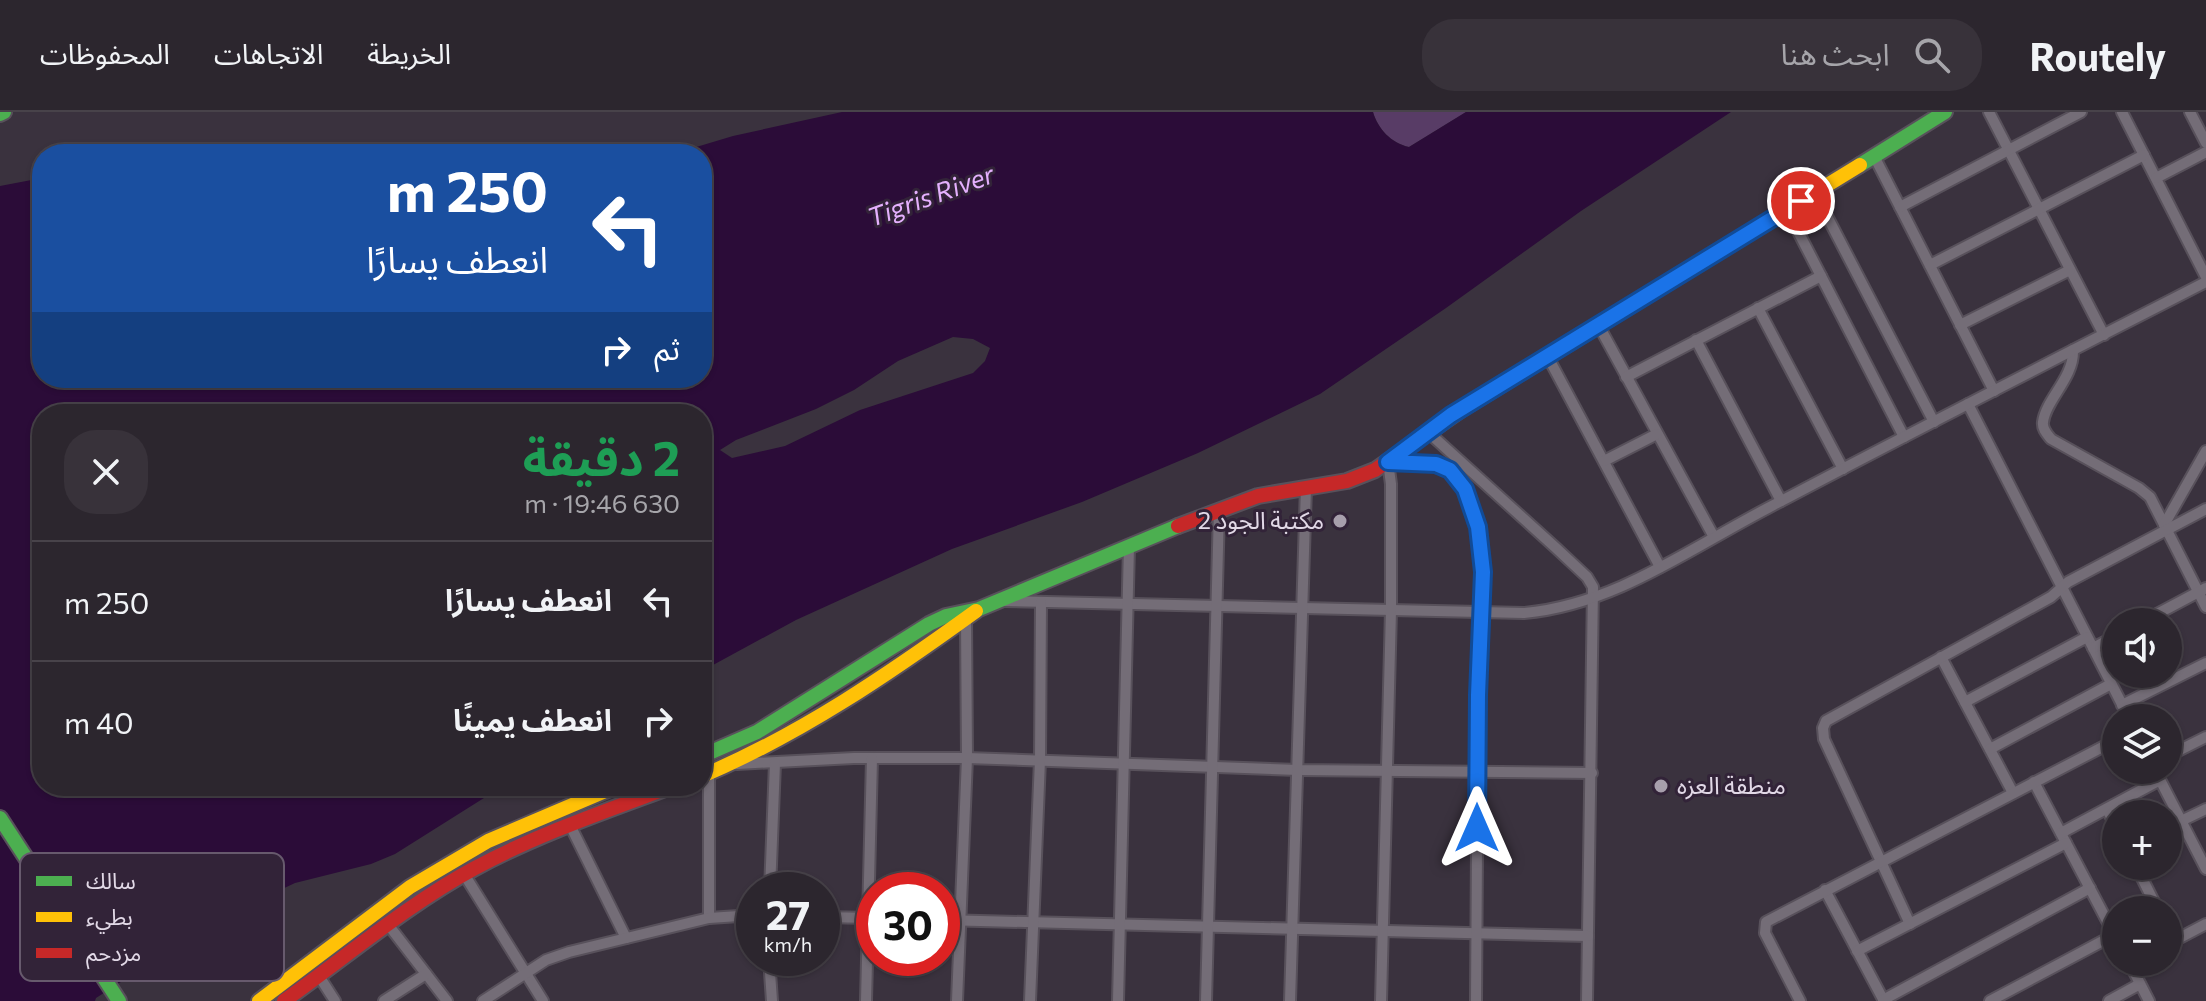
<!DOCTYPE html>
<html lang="ar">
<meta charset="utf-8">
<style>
body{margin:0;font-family:Commissioner,"Noto Sans Arabic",sans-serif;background:#38323a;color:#f1f3f6;direction:rtl;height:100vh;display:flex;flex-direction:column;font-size:30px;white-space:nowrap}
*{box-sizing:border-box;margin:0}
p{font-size:26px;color:#a6a5aa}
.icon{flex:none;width:44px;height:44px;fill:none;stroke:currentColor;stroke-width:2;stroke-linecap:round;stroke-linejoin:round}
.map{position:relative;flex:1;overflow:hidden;direction:ltr}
.details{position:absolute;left:32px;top:292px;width:680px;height:392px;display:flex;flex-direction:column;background:#2c262e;border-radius:32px;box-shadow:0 2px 6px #0004,0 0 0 2px #48434a;direction:rtl}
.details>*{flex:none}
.guide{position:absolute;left:32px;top:32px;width:680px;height:244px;border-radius:32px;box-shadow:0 2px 6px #0004,0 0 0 2px #48434a;direction:rtl;background:#1a4fa0;color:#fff;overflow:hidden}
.controls{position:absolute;left:2102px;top:496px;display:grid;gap:16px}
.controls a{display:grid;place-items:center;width:80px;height:80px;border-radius:50%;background:#2c262e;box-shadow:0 2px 6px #0004,0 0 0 2px #48434a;font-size:40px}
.speed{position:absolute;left:736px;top:760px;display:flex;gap:16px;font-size:40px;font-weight:700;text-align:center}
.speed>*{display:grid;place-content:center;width:104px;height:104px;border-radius:50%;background:#2c262e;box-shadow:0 2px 6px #0004,0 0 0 2px #48434a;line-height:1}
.speed small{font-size:20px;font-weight:400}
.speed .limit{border:12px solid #d22;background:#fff;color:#111}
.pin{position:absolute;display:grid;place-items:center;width:68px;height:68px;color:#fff;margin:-34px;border:4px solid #fff;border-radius:50%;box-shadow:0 2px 8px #0007}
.me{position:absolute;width:88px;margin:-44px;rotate:0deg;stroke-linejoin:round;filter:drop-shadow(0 0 6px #0008)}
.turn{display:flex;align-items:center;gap:28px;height:168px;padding:0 32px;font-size:36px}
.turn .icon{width:104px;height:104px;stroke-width:2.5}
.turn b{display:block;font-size:56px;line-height:68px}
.then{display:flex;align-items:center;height:76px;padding:0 32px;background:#0003;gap:16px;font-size:30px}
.round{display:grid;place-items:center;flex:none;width:84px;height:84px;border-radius:32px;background:#38323a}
.overview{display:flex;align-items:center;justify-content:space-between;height:136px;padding:0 32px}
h1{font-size:48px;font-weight:700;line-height:60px;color:#1e9e55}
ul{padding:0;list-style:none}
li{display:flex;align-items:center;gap:24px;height:120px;padding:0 32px;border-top:2px solid #48434a}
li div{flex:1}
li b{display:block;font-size:30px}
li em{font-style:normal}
header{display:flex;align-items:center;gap:48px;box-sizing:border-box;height:112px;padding:0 40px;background:#2c262e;border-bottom:2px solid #48434a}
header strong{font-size:38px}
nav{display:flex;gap:44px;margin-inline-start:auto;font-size:28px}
.search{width:560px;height:72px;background:#38323a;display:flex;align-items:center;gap:20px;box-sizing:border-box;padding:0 28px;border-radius:32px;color:#a6a5aa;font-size:30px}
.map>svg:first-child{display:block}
.green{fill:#583c66}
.water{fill:#2b0c38;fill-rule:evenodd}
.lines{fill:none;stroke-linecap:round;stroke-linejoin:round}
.street-casing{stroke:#58515b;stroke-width:14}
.fast-casing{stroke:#58515b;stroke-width:18}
.slow-casing{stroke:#58515b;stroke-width:18}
.jam-casing{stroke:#58515b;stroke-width:18}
.street{stroke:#746d77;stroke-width:10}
.fast{stroke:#4caf50;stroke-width:14}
.slow{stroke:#ffc107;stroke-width:14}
.jam{stroke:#c62828;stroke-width:14}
.route-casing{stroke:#114b97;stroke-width:20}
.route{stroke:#1a73e8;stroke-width:14}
.poi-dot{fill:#a79fac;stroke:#322338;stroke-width:3}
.labels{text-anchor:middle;stroke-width:6;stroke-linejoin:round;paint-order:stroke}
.poi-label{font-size:24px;fill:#e2d9e7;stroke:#322338;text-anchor:end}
.water-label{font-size:26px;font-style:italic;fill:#e4b0fd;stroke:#322338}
.key{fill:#322338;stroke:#675a6d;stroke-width:2}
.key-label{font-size:22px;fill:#e2d9e7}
</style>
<header>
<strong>Routely</strong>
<div class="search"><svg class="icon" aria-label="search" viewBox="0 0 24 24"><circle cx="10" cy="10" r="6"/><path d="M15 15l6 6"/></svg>ابحث هنا</div>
<nav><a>الخريطة</a><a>الاتجاهات</a><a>المحفوظات</a></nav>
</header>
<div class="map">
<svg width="2206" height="889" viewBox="0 0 2206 889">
<rect width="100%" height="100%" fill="#3a323e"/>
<path class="green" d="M1373,0H1466L1409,35C1391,31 1378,17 1373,0Z"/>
<path class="water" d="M842,0H1373C1378,17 1391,31 1409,35L1466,0H1731L1581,99L1446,196L1320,282L1198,341L1082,390L952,437L796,508L702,559V302H42V674H503L395,742L371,752L295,771L246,794L208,814L96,886L95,889H0V74L42,66V266H702V42H673L733,24ZM953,225L973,227L990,236L985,249L973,261L860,298L785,334L732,346L720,338L736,328L816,297L854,278L898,249Z"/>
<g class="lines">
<g class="street-casing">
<g id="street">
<path d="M1989,0L2104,223"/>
<path d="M2122,0L2206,165"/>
<path d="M2190,0L2206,31"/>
<path d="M1874,44L1994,279"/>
<path d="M2156,66L2206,40"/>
<path d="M1815,81L1934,310"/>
<path d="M1900,95L2081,0"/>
<path d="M1787,98L1904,325"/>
<path d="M1930,153L2144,43"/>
<path d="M1758,196L1843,357"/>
<path d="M1960,213L2070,158"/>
<path d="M1599,214L1714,425"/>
<path d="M1696,228L1781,389"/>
<path d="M2073,238C2074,266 2046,287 2043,310C2042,317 2047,322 2051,327L2139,376L2150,385L2206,495"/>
<path d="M1548,245L1660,455"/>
<path d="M1626,265L1821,164"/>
<path d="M1968,292L2129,606"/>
<path d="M1428,320L1556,436L1587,465L1593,475L1587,889"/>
<path d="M1604,349L1657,322"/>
<path d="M2164,413L2206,339"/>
<path d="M1004,489L1524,501C1614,493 1689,437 1768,396C1913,319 2060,245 2206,170"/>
<path d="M2142,510L2206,476"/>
<path d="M2093,536L2116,524"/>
<path d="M1941,545L2013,681"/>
<path d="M1965,590L2087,525"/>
<path d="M2122,593L2206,551"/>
<path d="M1990,637L2111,572"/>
<path d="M2168,644L2206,625"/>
<path d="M737,652L854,646H967L1298,658L1592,661"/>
<path d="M2155,658L2206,757"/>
<path d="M2034,670L2116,826"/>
<path d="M2107,697L2116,715"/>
<path d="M2181,709L2206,697"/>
<path d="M570,713L626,826"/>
<path d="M2061,721L2160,668"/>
<path d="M2136,754L2158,798"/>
<path d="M464,762L543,889"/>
<path d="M770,778L775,651"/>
<path d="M1825,778L1884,889"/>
<path d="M822,805L872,806"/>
<path d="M709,806V661"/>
<path d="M942,808L1588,824"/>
<path d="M1910,812L1824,627L1823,616L1826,609L2051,485L2068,470L2206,397"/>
<path d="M390,815L447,889"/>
<path d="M2168,832L2206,812"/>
<path d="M1857,839L2066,731"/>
<path d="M769,846L772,889"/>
<path d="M2129,850L2149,889"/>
<path d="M319,864L335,889"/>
<path d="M1883,888L2090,776"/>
<path d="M384,889L426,862"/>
<path d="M483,889L546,848L569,840L709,806L754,803"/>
<path d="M866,889L872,646"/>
<path d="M957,889L967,646L966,506"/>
<path d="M1030,889L1040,648L1041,490"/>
<path d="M1118,889L1129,434"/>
<path d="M1206,889L1219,398"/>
<path d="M1290,889L1306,375"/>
<path d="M1381,889L1391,498V372L1388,350L1436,352L1450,358L1465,377L1481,430L1483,460L1478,583L1476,889"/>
<path d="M1800,889L1765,821L1766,810L2116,628"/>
<path d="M1990,889L2114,823"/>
<path d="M2109,889L2140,872"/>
</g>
</g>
<g class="fast-casing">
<g id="fast">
<path d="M0,2L4,0"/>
<path d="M1860,53L1945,0"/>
<path d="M702,644L757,620L929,512L946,504L979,497L1178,414"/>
<path d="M0,706L119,889"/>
</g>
</g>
<g class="slow-casing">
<g id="slow">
<path d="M1465,295L1860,53"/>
<path d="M702,664C801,622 889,562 976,499"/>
<path d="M259,889L410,775L488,729L617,674"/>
</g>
</g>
<g class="jam-casing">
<g id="jam">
<path d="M1178,414L1258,384L1347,369L1375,358L1465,295"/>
<path d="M284,889C346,845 408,792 475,756C538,722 606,699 673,674"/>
</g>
</g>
<use href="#street" class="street"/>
<use href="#fast" class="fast"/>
<use href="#slow" class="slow"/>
<use href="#jam" class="jam"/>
</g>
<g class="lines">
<g class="route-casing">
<path id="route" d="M1477,716L1478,583L1483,460L1478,415L1465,377L1450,358L1436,352L1388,350L1451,303L1801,89"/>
</g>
<use href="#route" class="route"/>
</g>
<g class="poi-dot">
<circle cx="1340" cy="409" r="8"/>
<circle cx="1661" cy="674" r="8"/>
</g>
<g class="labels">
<g class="poi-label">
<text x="1324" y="417">مكتبة الجود 2</text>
<text x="1677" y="682" text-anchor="start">منطقة العزه</text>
</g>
<g class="water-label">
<text transform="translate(931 84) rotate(-20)" y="9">Tigris River</text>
</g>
</g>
<rect x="20" y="741" width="264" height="128" rx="12" class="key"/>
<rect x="36" y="764" width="36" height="10" fill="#4caf50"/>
<rect x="36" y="800" width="36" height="10" fill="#ffc107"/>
<rect x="36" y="836" width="36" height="10" fill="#c62828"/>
<g class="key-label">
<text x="86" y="777">سالك</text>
<text x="86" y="813">بطيء</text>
<text x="86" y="849">مزدحم</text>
</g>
</svg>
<div class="controls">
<a><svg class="icon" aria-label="sound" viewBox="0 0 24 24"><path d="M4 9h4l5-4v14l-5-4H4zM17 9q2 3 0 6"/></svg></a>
<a><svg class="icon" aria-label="layers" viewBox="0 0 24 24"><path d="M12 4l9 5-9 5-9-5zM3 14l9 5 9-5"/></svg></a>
<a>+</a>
<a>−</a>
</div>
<div class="speed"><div>27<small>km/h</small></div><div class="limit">30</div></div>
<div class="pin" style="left:1801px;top:89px;background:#d93025"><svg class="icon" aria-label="arrive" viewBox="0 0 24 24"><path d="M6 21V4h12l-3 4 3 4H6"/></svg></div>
<svg class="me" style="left:1477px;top:716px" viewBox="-20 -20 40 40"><path d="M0-17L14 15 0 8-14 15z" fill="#1a73e8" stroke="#fff" stroke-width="4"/></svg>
<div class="guide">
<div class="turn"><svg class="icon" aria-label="left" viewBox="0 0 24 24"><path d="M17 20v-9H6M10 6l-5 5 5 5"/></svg><div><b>250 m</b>انعطف يسارًا</div></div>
<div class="then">ثم<svg class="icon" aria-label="right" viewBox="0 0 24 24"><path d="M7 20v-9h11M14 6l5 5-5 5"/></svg></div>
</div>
<section class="details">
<div class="overview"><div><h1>2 دقيقة</h1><p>630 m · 19:46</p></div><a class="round"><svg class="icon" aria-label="close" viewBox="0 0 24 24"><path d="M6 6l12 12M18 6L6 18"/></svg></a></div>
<ul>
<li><svg class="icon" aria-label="left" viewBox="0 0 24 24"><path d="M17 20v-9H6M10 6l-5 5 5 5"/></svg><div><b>انعطف يسارًا</b></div><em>250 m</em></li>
<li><svg class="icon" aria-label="right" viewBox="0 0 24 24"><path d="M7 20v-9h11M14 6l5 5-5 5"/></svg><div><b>انعطف يمينًا</b></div><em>40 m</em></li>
</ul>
</section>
</div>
